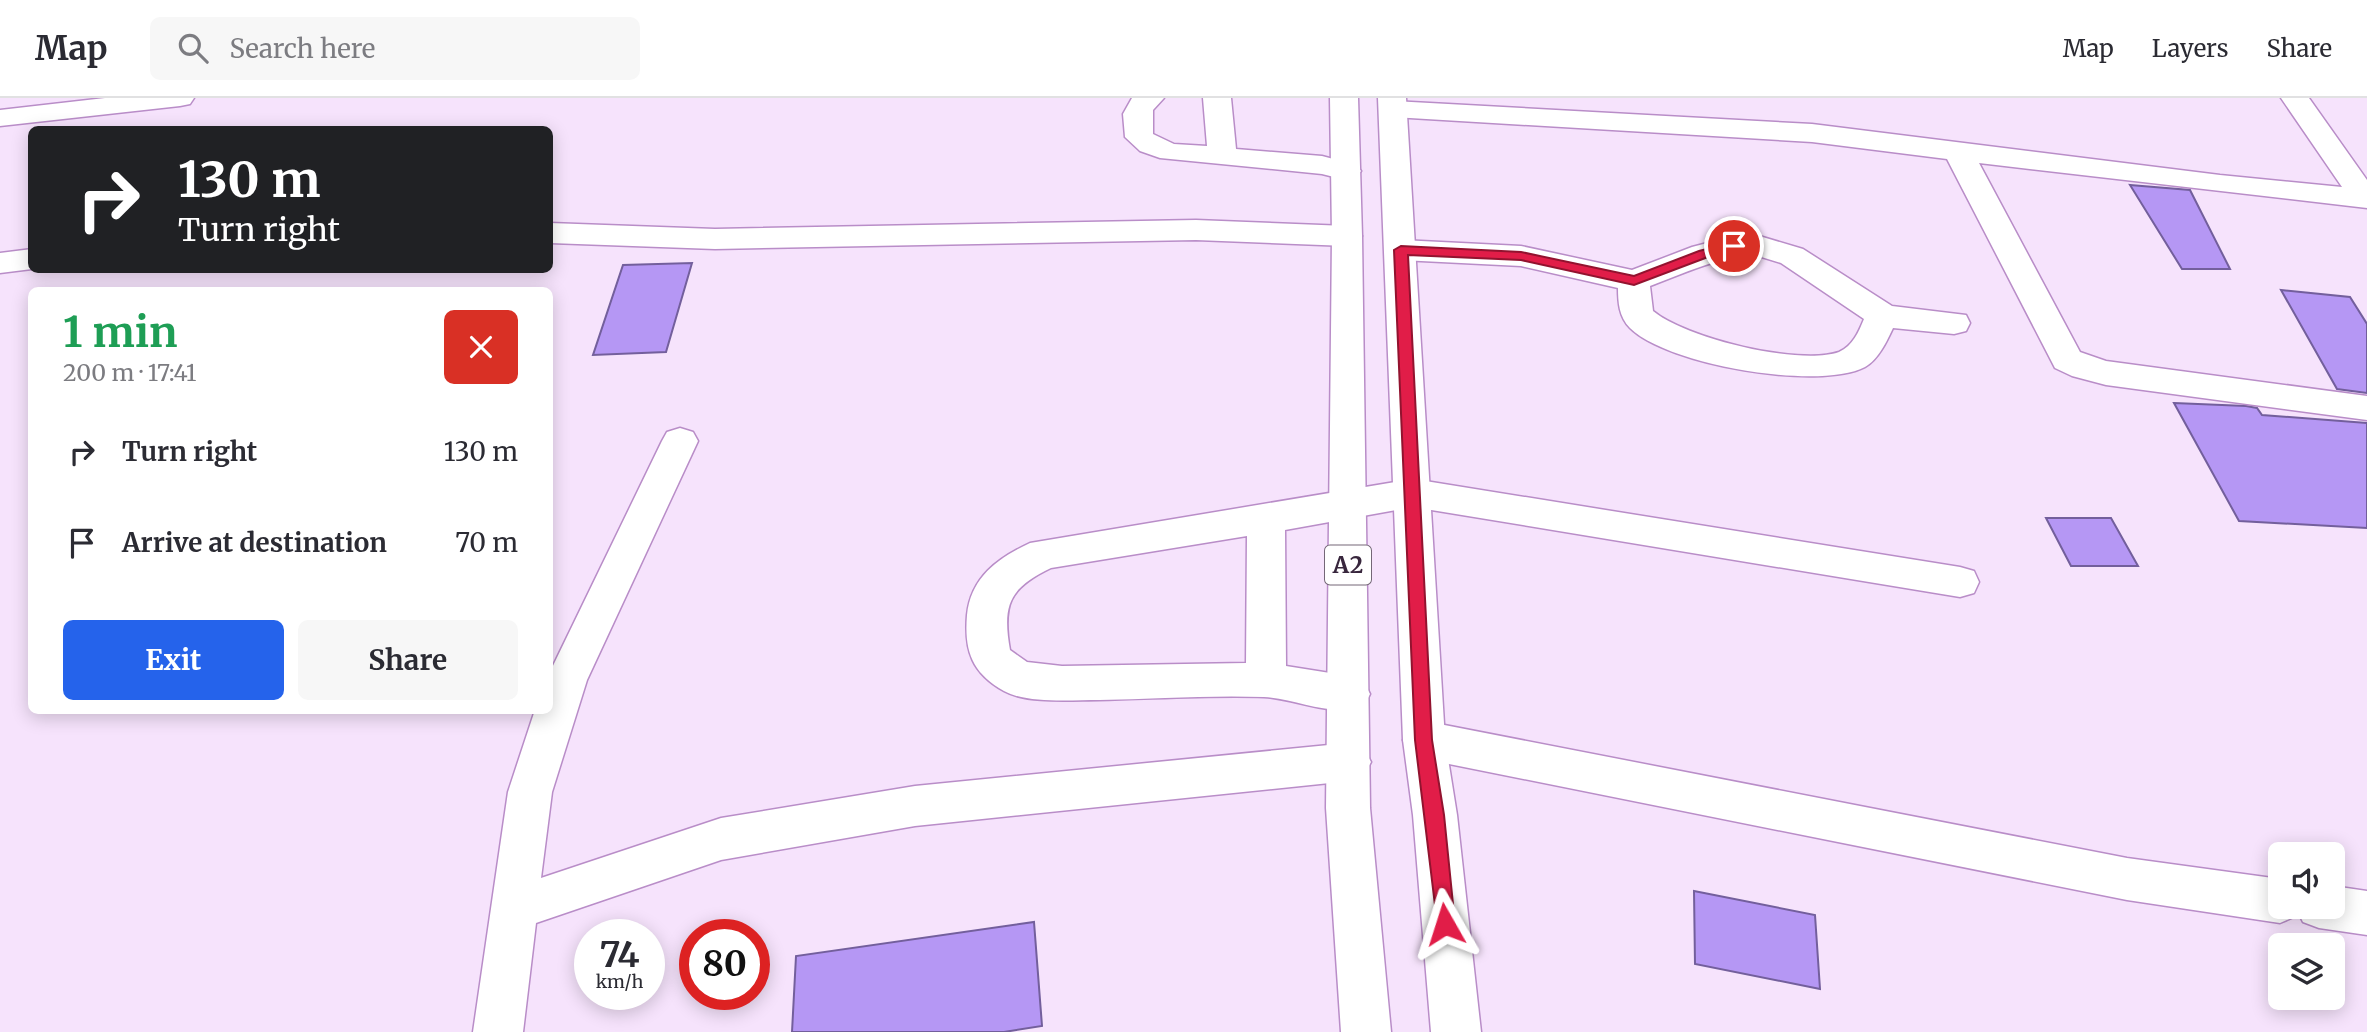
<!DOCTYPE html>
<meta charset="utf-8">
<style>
body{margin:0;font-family:Merriweather,serif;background:#f7f7f7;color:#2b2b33;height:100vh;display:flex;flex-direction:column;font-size:26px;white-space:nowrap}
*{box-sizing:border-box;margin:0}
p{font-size:23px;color:#7c7c81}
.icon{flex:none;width:38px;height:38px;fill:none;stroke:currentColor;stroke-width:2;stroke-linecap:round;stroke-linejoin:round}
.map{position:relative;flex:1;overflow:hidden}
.sheet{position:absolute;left:28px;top:189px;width:525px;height:427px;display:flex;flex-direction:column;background:#fff;border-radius:10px;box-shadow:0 4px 18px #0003}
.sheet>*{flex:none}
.banner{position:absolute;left:28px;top:28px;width:525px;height:147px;border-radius:10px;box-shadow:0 4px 18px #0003;background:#202124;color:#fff;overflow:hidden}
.fabs{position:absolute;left:2268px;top:744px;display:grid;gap:14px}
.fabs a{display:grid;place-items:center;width:77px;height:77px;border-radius:10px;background:#fff;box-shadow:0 4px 18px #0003;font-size:35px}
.speed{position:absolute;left:574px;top:821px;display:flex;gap:14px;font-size:35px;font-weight:700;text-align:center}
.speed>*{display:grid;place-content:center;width:91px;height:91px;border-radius:50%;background:#fff;box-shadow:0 4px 18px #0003;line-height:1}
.speed small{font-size:18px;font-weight:400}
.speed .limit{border:10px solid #d22;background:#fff;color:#111}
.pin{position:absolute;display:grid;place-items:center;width:60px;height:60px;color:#fff;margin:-30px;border:4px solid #fff;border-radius:50%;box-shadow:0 2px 7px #0007}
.me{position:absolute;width:77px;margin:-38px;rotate:354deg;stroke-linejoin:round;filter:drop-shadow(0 0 5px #0008)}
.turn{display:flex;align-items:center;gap:24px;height:147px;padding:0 35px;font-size:32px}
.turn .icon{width:91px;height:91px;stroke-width:2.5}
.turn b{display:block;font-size:49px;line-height:60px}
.round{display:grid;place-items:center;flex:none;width:74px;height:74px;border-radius:10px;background:#f7f7f7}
.headline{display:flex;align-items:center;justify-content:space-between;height:119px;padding:0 35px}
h1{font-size:42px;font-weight:700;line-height:52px;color:#1e9e55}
.button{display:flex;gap:14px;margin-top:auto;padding:14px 35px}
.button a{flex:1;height:80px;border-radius:10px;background:#2563eb;color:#fff;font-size:28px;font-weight:700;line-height:80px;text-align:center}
.button a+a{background:#f7f7f7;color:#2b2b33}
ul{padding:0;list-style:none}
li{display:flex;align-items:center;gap:21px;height:91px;padding:0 35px}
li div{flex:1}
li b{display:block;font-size:26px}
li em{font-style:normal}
header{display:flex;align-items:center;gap:42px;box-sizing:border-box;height:98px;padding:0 35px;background:#fff;border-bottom:2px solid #e1e1e2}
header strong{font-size:33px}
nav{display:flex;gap:38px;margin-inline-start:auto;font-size:24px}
.search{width:490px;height:63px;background:#f7f7f7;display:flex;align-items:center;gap:18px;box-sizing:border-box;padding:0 24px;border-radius:10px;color:#7c7c81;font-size:26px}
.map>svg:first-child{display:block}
.building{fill:#b597f4;stroke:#735f9c;stroke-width:2}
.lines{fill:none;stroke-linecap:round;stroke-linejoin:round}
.minor-casing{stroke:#b98dc8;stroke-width:3}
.highway-casing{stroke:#b98dc8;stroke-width:3}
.minor{fill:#fff;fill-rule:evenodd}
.highway{fill:#fff;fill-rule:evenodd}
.route{fill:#e11d48;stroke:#92132f;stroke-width:2}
.labels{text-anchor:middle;stroke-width:5;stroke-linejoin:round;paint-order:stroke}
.shield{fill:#fff;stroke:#746777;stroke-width:2}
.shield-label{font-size:23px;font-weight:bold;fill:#38263d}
</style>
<header>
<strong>Map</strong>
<div class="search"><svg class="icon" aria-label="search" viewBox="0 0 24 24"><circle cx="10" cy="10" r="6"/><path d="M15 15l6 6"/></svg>Search here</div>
<nav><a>Map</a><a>Layers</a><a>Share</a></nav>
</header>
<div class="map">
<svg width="2367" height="934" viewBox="0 0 2367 934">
<rect width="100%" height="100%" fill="#f6e3fc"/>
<g class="building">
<path d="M2130,87L2190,92L2230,171H2182Z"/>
<path d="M692,165L666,254L593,257L623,167Z"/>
<path d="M2281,192L2350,199L2367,226V295L2337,291Z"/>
<path d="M2174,305L2246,308L2257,310L2262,317L2367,325V430L2239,423Z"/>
<path d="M2046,420H2111L2138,468H2071Z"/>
<path d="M1694,793L1815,817L1820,891L1695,866Z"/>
<path d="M1034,824L1042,928L1004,934H792L796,858Z"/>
</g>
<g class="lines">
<g class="minor-casing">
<g id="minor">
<path d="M105,0H194L190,6L180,8L0,28V12Z"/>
<path d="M1132,0H1164L1153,12V36L1174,46L1207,48L1203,0H1231L1236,51L1322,58L1356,67L1361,73L1356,79L1346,82L1322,76L1160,60L1140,53L1125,39L1123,16Z"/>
<path d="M2281,0H2309L2367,82V110L1979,65L2080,254L2106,263L2367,298V322L2106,287L2072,278L2055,270L1947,61L1812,44L1393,19L1383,17L1379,11L1383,5L1393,3L1812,26L2220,77L2342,89Z"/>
<path d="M1196,122L1347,128L1358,131L1362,138L1358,145L1347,148L1196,142L715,151L550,145V125L715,131Z"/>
<path d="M1756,137L1803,151L1892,208L1966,217L1970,225L1966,233L1954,236L1893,230C1887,243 1878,262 1865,269C1819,293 1667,267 1630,230C1619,219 1618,204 1618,190L1521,168L1401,162L1390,159L1385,152L1390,145L1401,142L1521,148L1632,172L1692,149L1734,138ZM1755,157L1781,165L1864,221C1859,233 1853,248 1839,254C1799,268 1685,240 1653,213L1650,188C1685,175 1717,159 1755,157Z"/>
<path d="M32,151V171L0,175V155Z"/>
<path d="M680,330L693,334L698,343L587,582L552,694L541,780L721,720L915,688L1349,645L1364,651L1371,664L1364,677L1349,683L915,728L721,762L536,825L523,934H473L508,694L535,612H550V574L662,343L667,334Z"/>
<path d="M1413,381L1960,469L1974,473L1979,484L1974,495L1960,499L1413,409L1285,432L1286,568L1349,578L1364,584L1370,596L1364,608C1332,620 1297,601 1264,599C1209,597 1153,601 1099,602C1072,602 1027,606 1004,593C972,575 964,553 967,517C971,479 998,460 1030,445ZM1247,438L1246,565L1062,568L1027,564L1010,552C1002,507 1009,490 1051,470Z"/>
<path d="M1424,623L2127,760L2280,781V808H2333V788L2367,793V837L2319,830L2303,824L2298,814L2296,818L2280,825L2127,802L1424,661L1409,655L1403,642L1409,629Z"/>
</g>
</g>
<g class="highway-casing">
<g id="highway">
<path d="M1330,0H1358L1362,138L1370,710L1391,934H1341L1326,710L1332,138Z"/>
<path d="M1378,0H1406L1445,642L1457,717L1481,934H1431L1413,717L1403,642Z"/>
</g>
</g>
<use href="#minor" class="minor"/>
<use href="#highway" class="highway"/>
</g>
<path class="route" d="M1734,144L1738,145V151L1708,159L1634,187L1521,162L1408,157L1432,642L1444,717L1455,826L1452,832L1445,835L1438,832L1415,642L1394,152L1401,148L1521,154L1634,178L1699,153Z"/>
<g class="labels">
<rect class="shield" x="1325" y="447.5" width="46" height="39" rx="5"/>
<g class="shield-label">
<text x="1348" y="475">A2</text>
</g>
</g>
</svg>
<div class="fabs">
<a><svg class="icon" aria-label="sound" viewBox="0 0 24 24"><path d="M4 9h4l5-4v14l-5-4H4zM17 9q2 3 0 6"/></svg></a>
<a><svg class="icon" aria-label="layers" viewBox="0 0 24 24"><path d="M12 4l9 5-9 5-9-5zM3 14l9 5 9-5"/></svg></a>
</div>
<div class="speed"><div>74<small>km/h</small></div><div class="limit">80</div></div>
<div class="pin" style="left:1734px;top:148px;background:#d93025"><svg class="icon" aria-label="arrive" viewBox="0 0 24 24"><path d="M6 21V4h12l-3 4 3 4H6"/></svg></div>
<svg class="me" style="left:1445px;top:826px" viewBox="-20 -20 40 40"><path d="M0-17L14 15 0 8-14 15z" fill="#e11d48" stroke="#fff" stroke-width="4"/></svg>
<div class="banner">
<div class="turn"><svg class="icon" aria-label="right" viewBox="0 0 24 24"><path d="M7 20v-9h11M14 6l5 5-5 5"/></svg><div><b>130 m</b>Turn right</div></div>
</div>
<section class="sheet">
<div class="headline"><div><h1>1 min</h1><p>200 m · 17:41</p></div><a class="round" style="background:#d93025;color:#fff"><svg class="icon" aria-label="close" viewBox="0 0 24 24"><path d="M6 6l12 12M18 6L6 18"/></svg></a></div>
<ul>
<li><svg class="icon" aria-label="right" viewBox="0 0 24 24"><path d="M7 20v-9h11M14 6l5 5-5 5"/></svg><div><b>Turn right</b></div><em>130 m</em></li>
<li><svg class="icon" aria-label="arrive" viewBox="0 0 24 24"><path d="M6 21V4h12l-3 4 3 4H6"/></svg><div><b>Arrive at destination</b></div><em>70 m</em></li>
</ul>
<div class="button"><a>Exit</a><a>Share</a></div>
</section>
</div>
